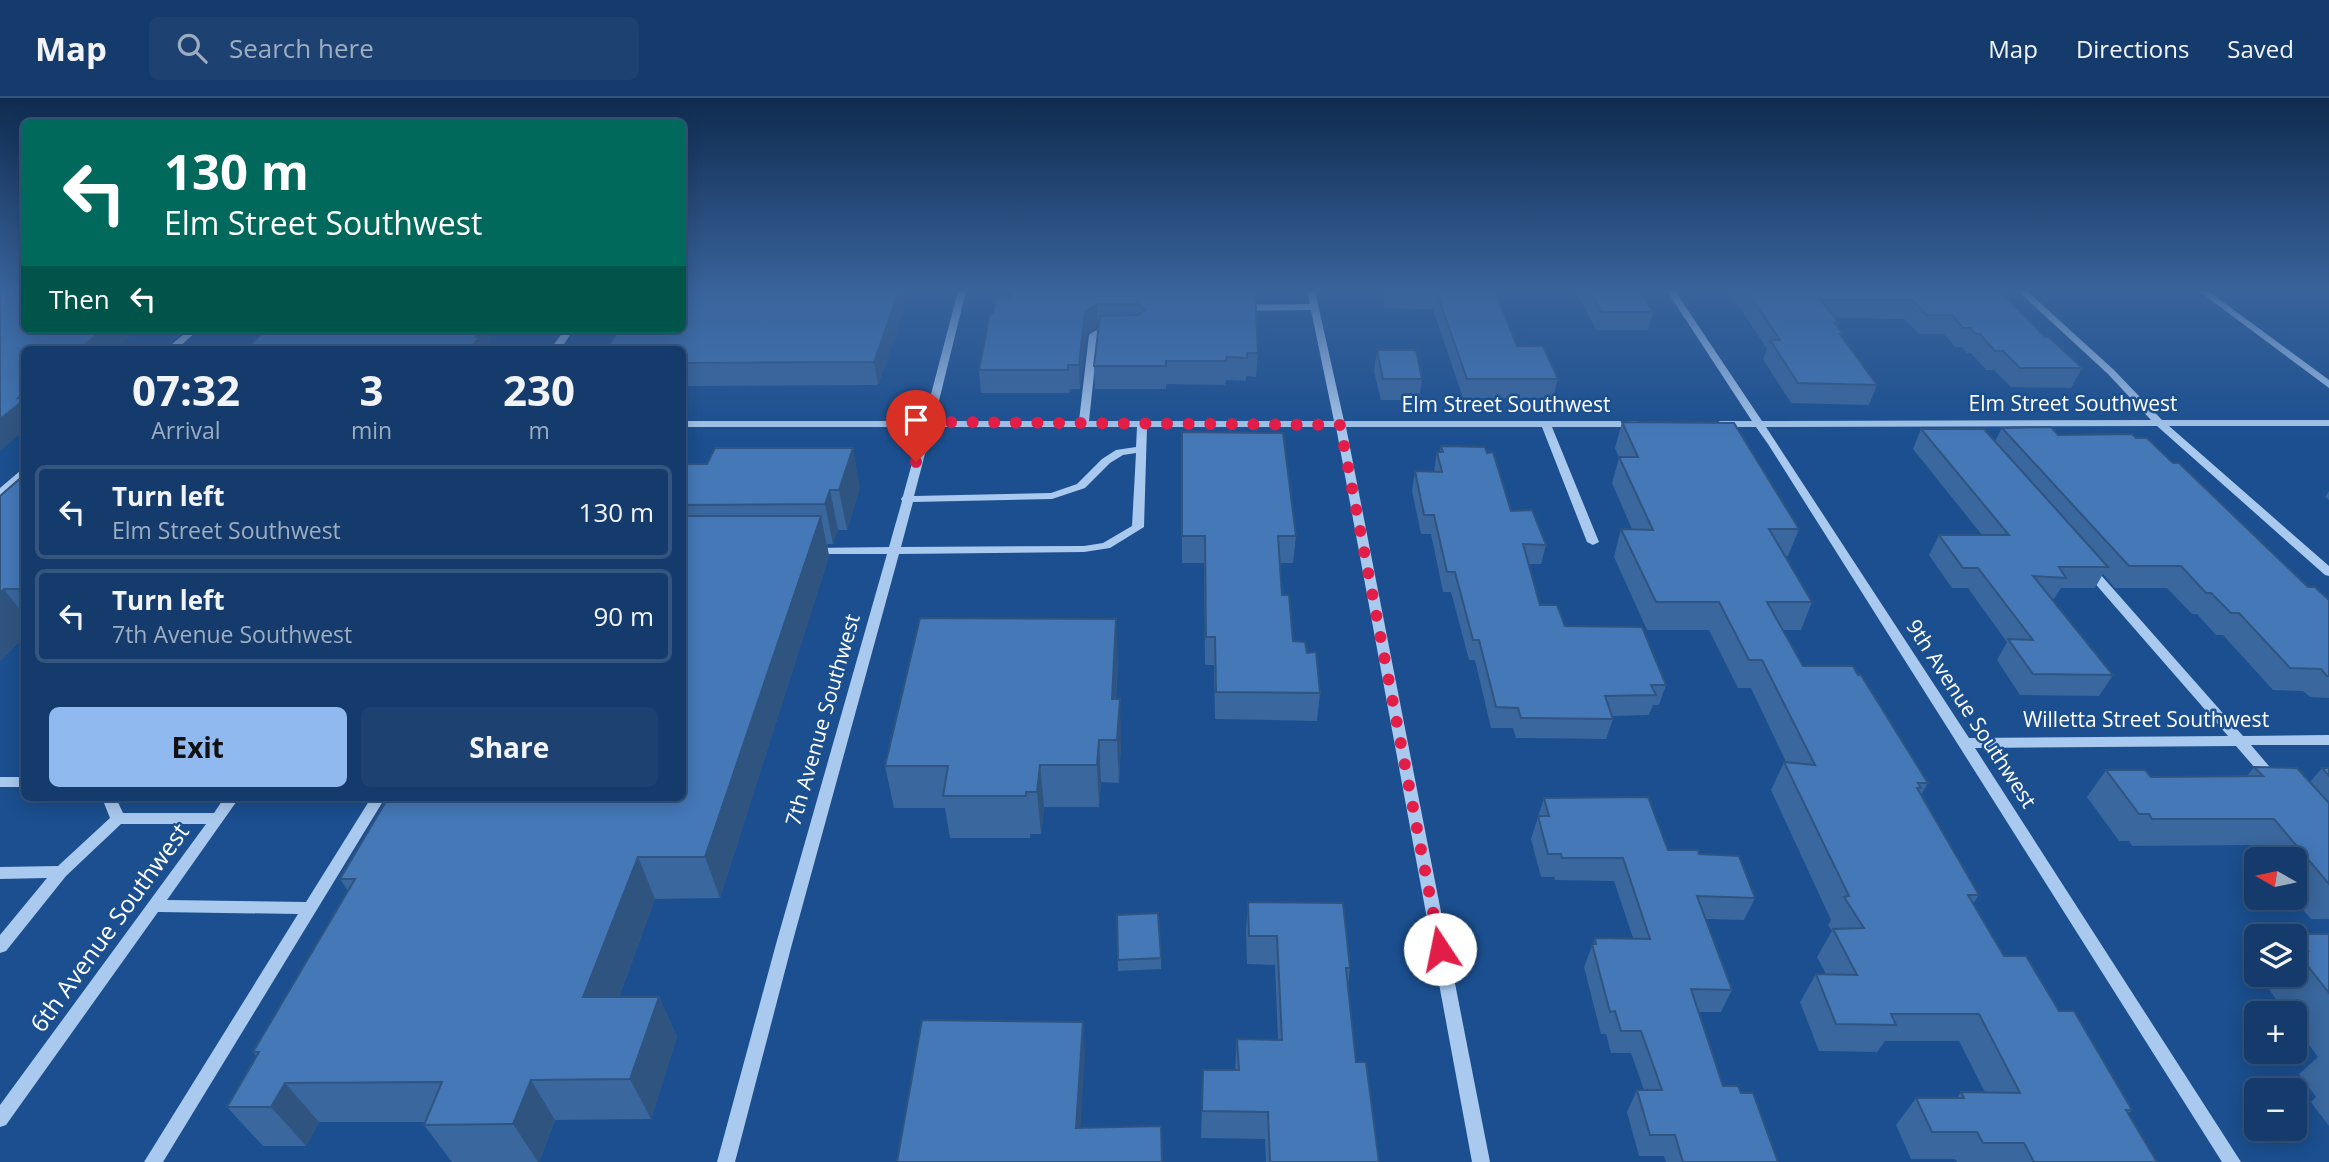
<!DOCTYPE html>
<meta charset="utf-8">
<style>
body{margin:0;font-family:"Open Sans",sans-serif;background:#1d4271;color:#f1f3f6;height:100vh;display:flex;flex-direction:column;font-size:26px;white-space:nowrap}
*{box-sizing:border-box;margin:0}
p{font-size:23px;color:#9dadc1}
.icon{flex:none;width:38px;height:38px;fill:none;stroke:currentColor;stroke-width:2;stroke-linecap:round;stroke-linejoin:round}
.map{position:relative;flex:1;overflow:hidden}
.side{position:absolute;left:21px;top:248px;width:665px;height:455px;display:flex;flex-direction:column;background:#143b6b;border-radius:10px;box-shadow:0 4px 18px #0003,0 0 0 2px #33557e}
.side>*{flex:none}
.banner{position:absolute;left:21px;top:21px;width:665px;height:214px;border-radius:10px;box-shadow:0 4px 18px #0003,0 0 0 2px #33557e;background:#00695c;color:#fff;overflow:hidden}
.needle{width:46px;rotate:279deg}
.tools{position:absolute;left:2244px;top:749px;display:grid;gap:14px}
.tools a{display:grid;place-items:center;width:63px;height:63px;border-radius:10px;background:#143b6b;box-shadow:0 4px 18px #0003,0 0 0 2px #33557e;font-size:35px}
.pin{position:absolute;display:grid;place-items:center;width:60px;height:60px;color:#fff;margin:-72px -30px;border-radius:50% 50% 50% 0;rotate:-45deg;box-shadow:0 0 7px #0007}
.pin .icon{rotate:45deg}
.me{position:absolute;width:77px;margin:-38px;rotate:349deg;stroke-linejoin:round;filter:drop-shadow(0 0 5px #0008)}
.turn{display:flex;align-items:center;gap:24px;height:147px;padding:0 28px;font-size:32px}
.turn .icon{width:91px;height:91px;stroke-width:2.5}
.turn b{display:block;font-size:49px;line-height:60px}
.then{display:flex;align-items:center;height:66px;padding:0 28px;background:#0003;gap:14px;font-size:26px}
.eta{display:flex;justify-content:space-evenly;align-items:center;height:119px;text-align:center}
.eta b{font-size:42px;font-weight:700;line-height:49px}
.primary-button{display:flex;gap:14px;margin-top:auto;padding:14px 28px}
.primary-button a{flex:1;height:80px;border-radius:10px;background:#90b9f0;color:#111;font-size:28px;font-weight:700;line-height:80px;text-align:center}
.primary-button a+a{background:#1d4271;color:#f1f3f6}
ul{padding:0;list-style:none}
li{display:flex;align-items:center;gap:21px;height:94px;margin:0 14px 10px;padding:0 14px;border:4px solid #33557e;border-radius:10px}
li div{flex:1}
li b{display:block;font-size:26px}
li em{font-style:normal}
header{display:flex;align-items:center;gap:42px;box-sizing:border-box;height:98px;padding:0 35px;background:#143b6b;border-bottom:2px solid #33557e}
header strong{font-size:33px}
nav{display:flex;gap:38px;margin-inline-start:auto;font-size:24px}
.search{width:490px;height:63px;background:#1d4271;display:flex;align-items:center;gap:18px;box-sizing:border-box;padding:0 24px;border-radius:10px;color:#9dadc1;font-size:26px}
.map>svg:first-child{display:block}
.lines{fill:none;stroke-linecap:round;stroke-linejoin:round}
.minor{fill:#a9c9ee;fill-rule:evenodd}
.wall{fill:#3a679d}
.shaded-wall{fill:#305480}
.building{fill:#4478b7;stroke:#305480;stroke-width:2}
.route{stroke:#e11d48;stroke-width:12;stroke-dasharray:0 21.6}
.labels{text-anchor:middle;stroke-width:5;stroke-linejoin:round;paint-order:stroke}
.street-label{font-size:21px;fill:#fff;stroke:#1b4f8f}
.near-street-label{font-size:24px;fill:#fff;stroke:#1b4f8f}
</style>
<header>
<strong>Map</strong>
<div class="search"><svg class="icon" aria-label="search" viewBox="0 0 24 24"><circle cx="10" cy="10" r="6"/><path d="M15 15l6 6"/></svg>Search here</div>
<nav><a>Map</a><a>Directions</a><a>Saved</a></nav>
</header>
<div class="map">
<svg width="2329" height="1064" viewBox="0 0 2329 1064">
<rect width="100%" height="100%" fill="#1b4f8f"/>
<g class="lines">
<g class="minor">
<path d="M958,193H966L934,323H1079L1089,237C1096,230 1109,229 1117,234L1112,237L1098,238L1089,323H1334L1311,212L1241,213L1237,210L1241,207L1310,206L1307,193H1315L1344,323H1636L1641,326L1636,329H1552L1599,444L1593,447L1587,444L1542,329H1346L1490,1064H1472L1336,329H1147L1144,429L1110,450L1084,454L899,456L792,846L735,1064H717L776,846L887,456H812L806,453L812,450L889,449L902,403L901,401L903,398L922,329H682V323H924ZM932,329H1137L1136,349L1116,352L1102,361L1077,386L1051,395L914,398ZM1136,355L1132,428L1103,445L1084,448L901,449L913,404L1052,401L1085,390L1110,365L1123,357Z"/>
<path d="M1667,193H1675L1762,323L2151,322L2108,276L2018,193H2027L2114,272L2162,322H2329V328H2169L2329,468V478L2325,477L2157,328L1766,329L1969,640L2228,638L2085,474L2083,471L2089,467L2093,468L2243,638L2329,637V647H2251L2280,681L2278,685H2268L2236,648L1975,650L2241,1064H2222L1768,346L1756,329H1720L1715,326L1720,323H1752Z"/>
<path d="M2199,193H2208L2329,282V290Z"/>
<path d="M190,231H199L176,252H165Z"/>
<path d="M565,231H574L560,252H550Z"/>
<path d="M24,372V380L4,398L0,399V390L20,373Z"/>
<rect x="0" y="679" width="24" height="10"/>
<path d="M102,700H116L123,715H214L224,700H239L167,802L306,804L371,700H385L163,1064H144L298,816L158,814L6,1027L0,1029V1007L206,726H121L66,778L6,853L0,855V837L47,780L0,781V769L58,768L110,720Z"/>
</g>
</g>
<g class="wall">
<path d="M682,193H910L878,287L682,288Z"/>
<path d="M1012,193H1255L1258,255L1256,279L1246,278V283L1226,282L1225,287L1166,286V291H1095L1094,268L1098,228L1086,237L1080,291H1070L1069,295H981L979,272L993,215L1010,201Z"/>
<path d="M1376,193H1495L1517,248L1558,281L1553,300H1463L1433,211L1385,210L1381,193Z"/>
<path d="M1576,193H1640L1653,214L1648,232H1596Z"/>
<path d="M1729,193H2000L2045,239L2082,270L2071,290L2011,289L1994,272H1986L1971,255H1967L1962,249H1955L1944,236H1919L1904,221L1836,220L1839,225L1838,229L1843,236L1842,239L1877,287L1869,307L1791,305L1763,261L1767,251Z"/>
<path d="M1377,252L1422,281L1419,302H1381L1374,273Z"/>
<path d="M1622,324L1799,431L1788,458H1785L1812,504L1801,532H1783L1803,568L1858,577L1928,685L1921,697L1979,797L1973,806L2004,858L2059,913L2132,1012L2128,1016L2157,1064H1957L1955,1061H1911L1896,1027L1916,1000H1957L1961,994H1985L1959,943H1885L1877,954L1819,953L1800,904L1816,876H1826L1817,859L1832,833L1828,827L1831,822L1771,692L1784,664H1786L1751,590H1738L1709,532H1647L1614,459L1621,431H1632L1612,385L1619,360L1615,350Z"/>
<path d="M2002,330L2058,337L2329,502V600L2310,599L2303,593L2273,592L2223,537H2216L2197,516H2192L2167,490H2115L2103,476L2095,490H2061L2054,501L2051,500L2113,577L2099,598L2020,597L1997,562L2007,544L1968,490H1952L1929,457L1939,437H1982L1913,351L1921,331L1995,343Z"/>
<path d="M1182,334L1296,438L1293,465H1280L1282,497L1293,543L1307,555L1320,595L1317,623L1215,621L1214,567H1205L1204,465H1182Z"/>
<path d="M1441,348L1511,413L1546,447L1541,466H1528L1540,507L1565,528L1666,587L1659,607H1653L1649,617L1612,618L1613,621L1606,641L1516,640L1513,630H1491L1475,562H1469L1451,494H1443L1431,436H1421L1412,393L1415,373L1434,374L1437,354H1440Z"/>
<path d="M682,373L860,389L847,432H838L833,446H827L829,458L720,800L655,801L619,899H659L677,939L651,1021L555,1022L539,1064H452L424,1027L425,1024H319L306,1048H263L227,1009L256,958L253,954L348,793L340,781L682,700Z"/>
<path d="M24,377V539L0,563V398Z"/>
<path d="M2329,393V402L2325,399Z"/>
<path d="M1118,563L1116,601L1121,643L1119,685L1101,684L1099,709H1044L1041,736H1030V740H950L945,710H894L885,668Z"/>
<path d="M2254,669L2310,684L2322,670H2329V821H2311L2293,800H2294V761H2262L2251,747L2132,748L2129,743H2119L2087,699L2106,672L2151,679L2247,678Z"/>
<path d="M1544,700L1668,752L1699,756L1755,800L1744,822L1706,821L1732,892L1721,914H1699L1723,988L1741,995L1778,1064H1666L1664,1058H1639L1627,1014L1637,992H1644L1631,955H1611L1606,936H1601L1584,869L1595,840H1633L1614,783L1555,782L1554,779H1541L1531,741Z"/>
<path d="M1248,804L1350,870L1348,888L1356,964L1379,1064H1266L1265,1041L1201,1040L1203,972H1235L1237,941L1278,942L1275,867L1247,866L1246,832Z"/>
<path d="M1117,817L1161,860V871L1118,873Z"/>
<path d="M2294,836H2329V1028L2311,1004L2316,999L2299,976L2318,959L2294,926V915H2286L2265,886L2271,880L2268,877H2294V838H2292Z"/>
</g>
<g class="shaded-wall">
<path d="M899,193H910L878,287L874,264Z"/>
<path d="M1097,206L1098,228L1086,237L1080,291L1079,267L1085,214Z"/>
<path d="M104,231H139L114,252H78Z"/>
<path d="M478,231H499L489,244L491,249L489,252H469L476,239Z"/>
<path d="M24,295V333L0,353V321L18,300Z"/>
<path d="M853,350L860,389L847,432L839,392Z"/>
<path d="M830,392L838,432L833,446L825,406Z"/>
<path d="M821,418L829,458L720,800L705,759Z"/>
<path d="M4,491L24,517V539L0,563V495Z"/>
<path d="M1116,521L1118,563L1113,643L1112,601Z"/>
<path d="M1120,601L1121,643L1119,685L1117,642Z"/>
<path d="M1099,642L1101,684L1099,709L1097,667Z"/>
<path d="M1040,667L1044,709L1041,736L1037,694Z"/>
<path d="M638,759L655,801L604,940L583,899Z"/>
<path d="M659,899L677,939L651,1021L630,981Z"/>
<path d="M1083,924L1085,954L1079,1059L1076,1030Z"/>
<path d="M531,982L555,1022L539,1064H538L513,1026Z"/>
<path d="M285,985L319,1024L306,1048L271,1009Z"/>
</g>
<g class="building">
<path d="M0,193H24V231H104L78,252H24V295L18,300H24V302L0,321Z"/>
<path d="M682,193H899L874,264L682,265V252H605L620,231H682Z"/>
<path d="M1012,193H1255L1258,255H1247V260L1227,259L1226,263H1166V268H1094L1100,218L1138,217L1145,212L1138,206H1097L1085,214L1079,267H1068V272H979L990,215H993L996,201H1010Z"/>
<path d="M1436,193H1495L1517,248H1543L1558,281H1467Z"/>
<path d="M1590,193H1640L1653,214H1601Z"/>
<path d="M1747,193H2000L2045,239H2049L2082,270H2020L2003,253H1995L1980,236H1976L1970,230H1963L1952,217H1927L1912,202H1821L1839,225H1835L1843,236H1840L1877,287L1798,285L1770,242H1780Z"/>
<path d="M267,231H483L476,239H480L469,252H244Z"/>
<path d="M1377,252H1416L1422,281H1383Z"/>
<path d="M1622,324L1734,325L1799,431H1769L1812,504H1767L1803,568H1853L1858,577H1861L1928,685H1918L1921,690H1917L1979,797H1968L2004,858H2026L2059,913H2074L2132,1012H2126L2157,1064H2034L2024,1045H1983L1977,1034H1932L1916,1000H1964L1961,994L2020,995L1979,916H1891L1896,927L1836,926L1816,876L1857,877L1833,831L1864,830L1844,799L1849,798L1784,664L1815,667L1762,562H1749L1719,504H1656L1621,431L1653,432L1619,359H1638Z"/>
<path d="M2051,329L2058,337L2132,336L2136,340H2147L2173,365H2179L2308,489H2315L2329,502V578H2327L2321,571L2290,570L2239,515H2231L2211,495H2206L2181,468H2129L2002,330Z"/>
<path d="M1921,331H1984L2108,469H2059L2066,480L2033,478L2113,577L2033,576L2008,541L2033,542L1978,470H1963L1939,437H2009Z"/>
<path d="M1182,334L1283,335L1296,438H1278L1282,497H1289L1293,543L1305,544L1307,555L1316,554L1320,595L1216,594L1215,539H1206L1205,438H1182Z"/>
<path d="M1441,348L1485,349L1487,355L1493,354L1511,413L1532,412L1546,447L1523,446L1540,507H1557L1565,528L1642,529L1666,587H1651L1656,597L1605,598L1613,621L1521,620L1518,610L1496,609L1479,542H1473L1455,474H1447L1434,417H1424L1415,373L1442,374L1437,354H1443Z"/>
<path d="M715,350H853L839,392H830L825,406L682,407V373L686,366H707Z"/>
<path d="M24,377V491H4L0,495V398Z"/>
<path d="M682,418H821L705,759H638L583,899H659L630,981L531,982L513,1026L424,1027L442,984L285,985L271,1009H227L259,954H253L355,781H340L388,700H682Z"/>
<path d="M920,520L1116,521L1112,601H1120L1117,642H1099L1097,667H1040L1037,694H1026V698H943L948,668H885Z"/>
<path d="M2254,669L2297,670L2329,705V786L2274,721H2152L2149,716H2139L2106,672H2145L2151,679L2263,678Z"/>
<path d="M2322,670H2329V678Z"/>
<path d="M1648,699L1668,752H1698L1699,756L1739,758L1755,800L1697,798L1732,892L1691,891L1723,988H1738L1741,995H1753L1778,1064H1683L1675,1037H1650L1637,992H1662L1641,933H1621L1615,913L1610,914L1592,846H1596L1595,840L1650,841L1623,760H1562L1561,756H1548L1538,718H1549L1544,700Z"/>
<path d="M1248,804L1343,805L1350,870H1346L1356,964H1366L1379,1064H1270L1268,1014L1202,1013L1203,972H1239L1237,941L1282,942L1277,838H1249Z"/>
<path d="M1158,815L1161,860L1118,862L1117,817Z"/>
<path d="M2294,836H2329V895L2296,853H2308Z"/>
<path d="M922,922L1083,924L1076,1030L1161,1028L1162,1064H897Z"/>
</g>
<linearGradient id="sky" x2="0" y2="1"><stop stop-color="#0f2b4f"/><stop offset="0.56" stop-color="#39639b"/><stop offset="1" stop-color="#39639b" stop-opacity="0"/></linearGradient>
<rect width="2329" height="342" fill="url(#sky)"/>
<g class="lines">
<path class="route" d="M916,364L928,324L1340,327L1440,851"/>
</g>
<g class="labels">
<g class="street-label">
<text x="2073" y="313">Elm Street Southwest</text>
<text x="1506" y="314">Elm Street Southwest</text>
<text transform="translate(1971 616) rotate(57)" y="7">9th Avenue Southwest</text>
<text transform="translate(823 622) rotate(-74)" y="7">7th Avenue Southwest</text>
<text x="2146" y="629">Willetta Street Southwest</text>
</g>
<g class="near-street-label">
<text transform="translate(110 830) rotate(-54)" y="8">6th Avenue Southwest</text>
</g>
</g>
</svg>
<div class="tools">
<a><svg class="needle" viewBox="-14 -14 28 28"><path d="M0-13l5 13h-10z" fill="#e53935"/><path d="M0 13l5-13h-10z" fill="#9dadc1"/></svg></a>
<a><svg class="icon" aria-label="layers" viewBox="0 0 24 24"><path d="M12 4l9 5-9 5-9-5zM3 14l9 5 9-5"/></svg></a>
<a>+</a>
<a>−</a>
</div>
<div class="pin" style="left:916px;top:364px;background:#d93025"><svg class="icon" aria-label="arrive" viewBox="0 0 24 24"><path d="M6 21V4h12l-3 4 3 4H6"/></svg></div>
<svg class="me" style="left:1440px;top:851px" viewBox="-20 -20 40 40"><circle r="19" fill="#fff"/><path d="M0-13L10 11 0 6-10 11z" fill="#e11d48"/></svg>
<div class="banner">
<div class="turn"><svg class="icon" aria-label="left" viewBox="0 0 24 24"><path d="M17 20v-9H6M10 6l-5 5 5 5"/></svg><div><b>130 m</b>Elm Street Southwest</div></div>
<div class="then">Then<svg class="icon" aria-label="left" viewBox="0 0 24 24"><path d="M17 20v-9H6M10 6l-5 5 5 5"/></svg></div>
</div>
<section class="side">
<div class="eta">
<div><b>07:32</b><p>Arrival</p></div>
<div><b>3</b><p>min</p></div>
<div><b>230</b><p>m</p></div>
</div>
<ul>
<li><svg class="icon" aria-label="left" viewBox="0 0 24 24"><path d="M17 20v-9H6M10 6l-5 5 5 5"/></svg><div><b>Turn left</b><p>Elm Street Southwest</p></div><em>130 m</em></li>
<li><svg class="icon" aria-label="left" viewBox="0 0 24 24"><path d="M17 20v-9H6M10 6l-5 5 5 5"/></svg><div><b>Turn left</b><p>7th Avenue Southwest</p></div><em>90 m</em></li>
</ul>
<div class="primary-button"><a>Exit</a><a>Share</a></div>
</section>
</div>
